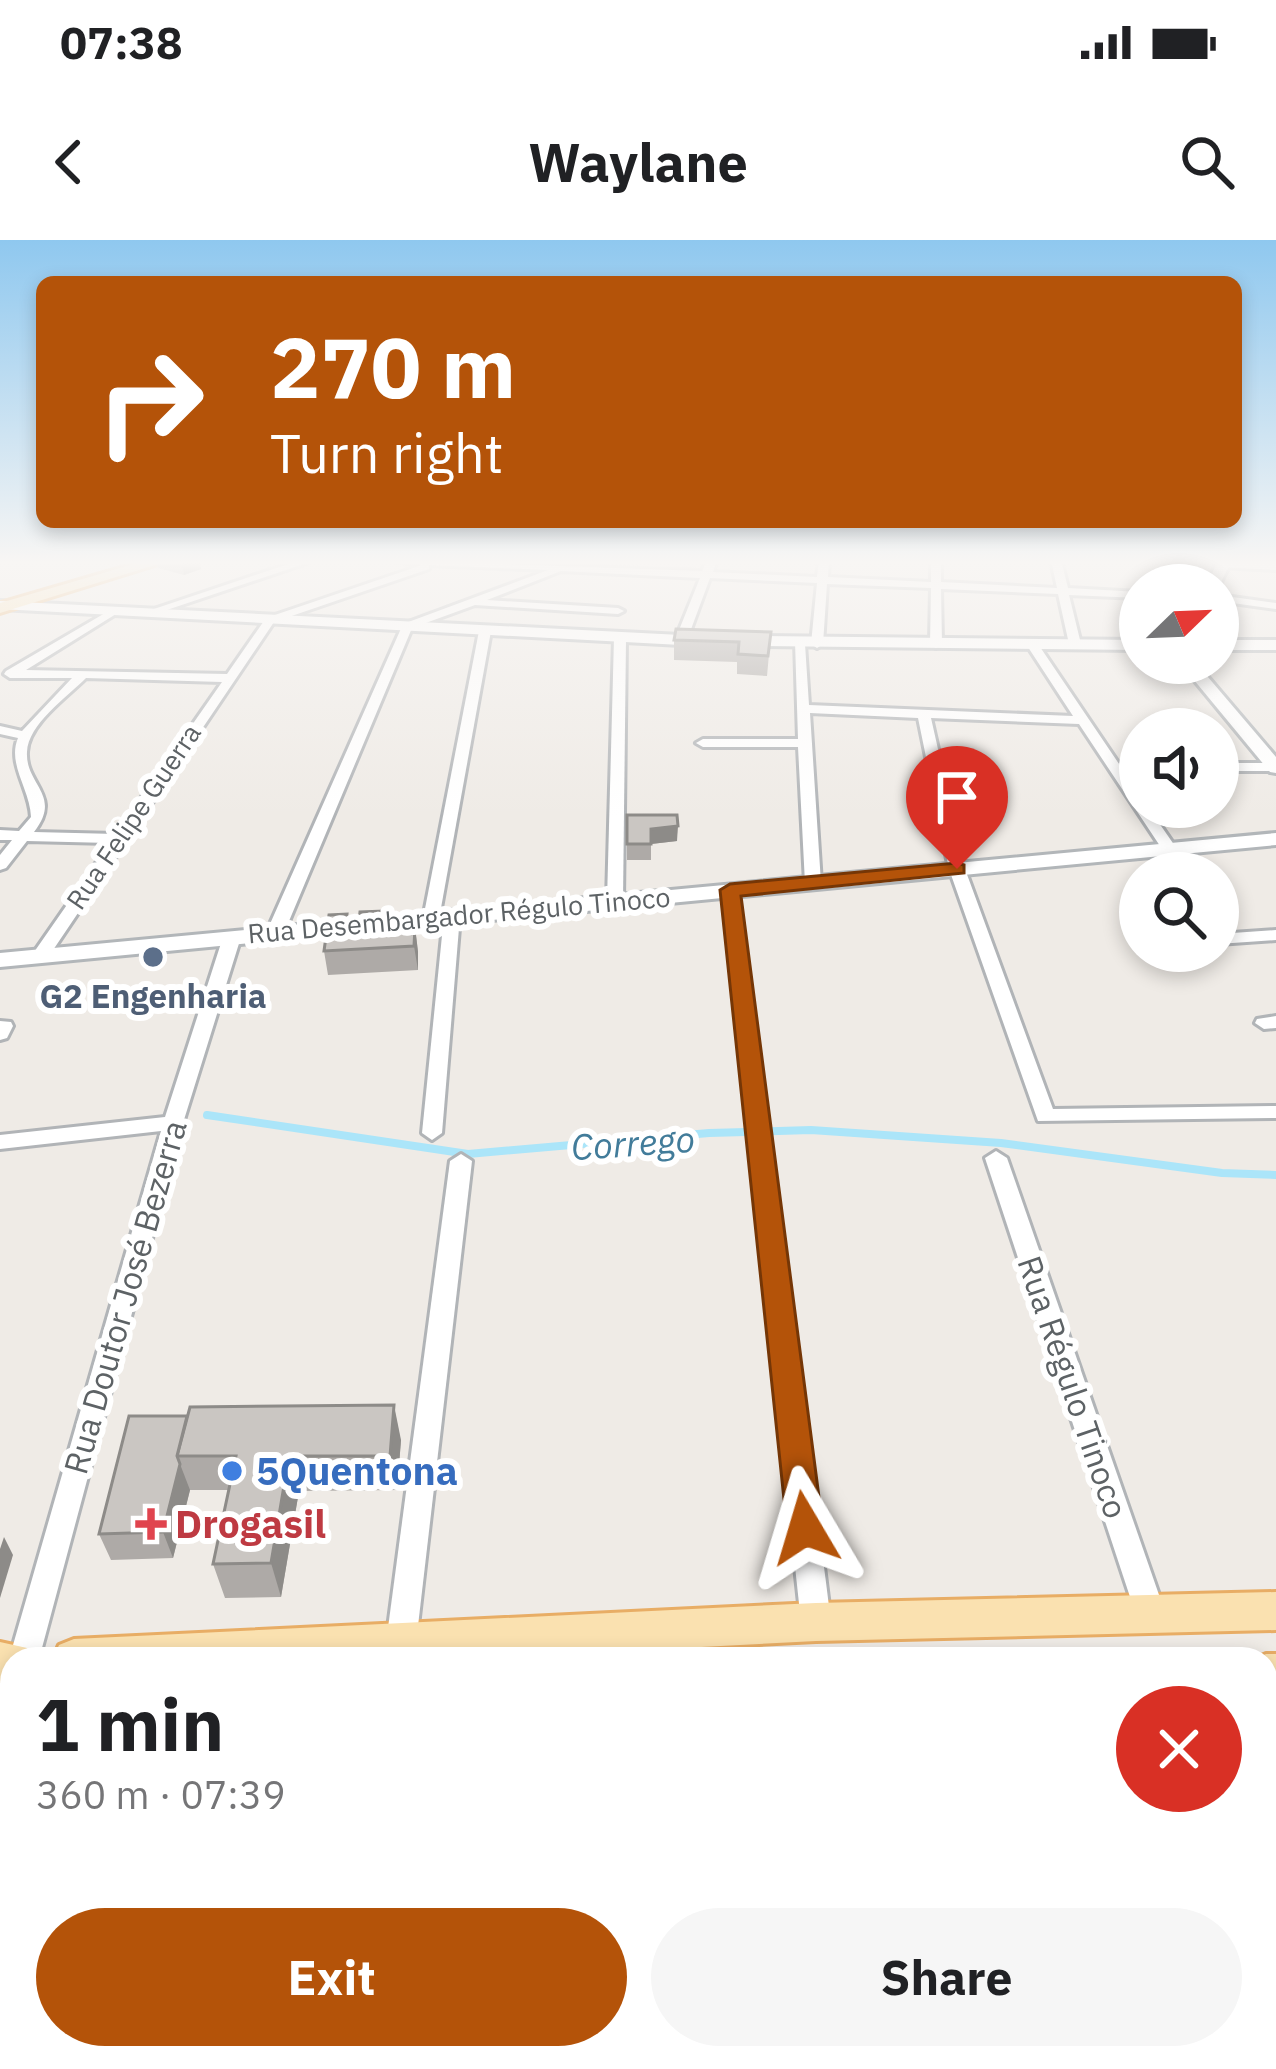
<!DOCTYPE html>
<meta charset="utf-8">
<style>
body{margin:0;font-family:"IBM Plex Sans",sans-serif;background:#f6f6f6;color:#202124;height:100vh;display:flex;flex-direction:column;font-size:45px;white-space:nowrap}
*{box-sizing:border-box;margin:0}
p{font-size:39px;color:#757577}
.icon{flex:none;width:66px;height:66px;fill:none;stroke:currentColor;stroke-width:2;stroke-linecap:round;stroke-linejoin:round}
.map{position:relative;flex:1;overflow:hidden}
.drawer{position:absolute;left:0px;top:1407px;width:1278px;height:423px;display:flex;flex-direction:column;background:#fff;border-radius:36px 36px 0 0;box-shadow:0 6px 18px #0003}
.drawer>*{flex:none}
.hud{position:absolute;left:36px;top:36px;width:1206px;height:252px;border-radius:18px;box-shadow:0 6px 18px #0003;background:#b45309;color:#fff;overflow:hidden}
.needle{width:78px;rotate:67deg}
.buttons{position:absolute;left:1119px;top:324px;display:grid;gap:24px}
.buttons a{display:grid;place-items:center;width:120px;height:120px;border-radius:50%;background:#fff;box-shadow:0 6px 18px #0003;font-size:60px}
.pin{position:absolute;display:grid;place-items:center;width:102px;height:102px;color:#fff;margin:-123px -51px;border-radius:50% 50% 50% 0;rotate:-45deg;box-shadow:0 0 12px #0007}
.pin .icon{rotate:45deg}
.me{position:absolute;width:132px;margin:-66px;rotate:353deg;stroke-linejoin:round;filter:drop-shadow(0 0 9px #0008)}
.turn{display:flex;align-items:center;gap:42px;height:252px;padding:0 36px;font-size:54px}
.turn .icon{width:156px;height:156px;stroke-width:2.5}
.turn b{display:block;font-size:84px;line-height:102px}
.round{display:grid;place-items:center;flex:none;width:126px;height:126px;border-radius:63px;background:#f6f6f6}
.headline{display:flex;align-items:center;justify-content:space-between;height:204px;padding:0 36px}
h1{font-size:72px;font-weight:800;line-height:90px}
.button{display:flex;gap:24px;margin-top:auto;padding:24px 36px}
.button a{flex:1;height:138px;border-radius:72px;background:#b45309;color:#fff;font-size:48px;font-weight:800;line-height:138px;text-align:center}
.button a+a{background:#f6f6f6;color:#202124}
.status{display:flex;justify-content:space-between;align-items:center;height:84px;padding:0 60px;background:#fff;direction:ltr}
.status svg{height:33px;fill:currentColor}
header{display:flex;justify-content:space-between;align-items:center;height:156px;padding:0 36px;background:#fff;font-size:54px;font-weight:800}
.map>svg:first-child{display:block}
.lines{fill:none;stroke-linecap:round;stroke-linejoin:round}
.stream{stroke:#abe5f9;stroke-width:8}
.street-casing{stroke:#b1b4b7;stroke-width:6}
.secondary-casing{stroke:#b2b6b9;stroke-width:6}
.primary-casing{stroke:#e8ad65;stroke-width:6}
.street{fill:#fff;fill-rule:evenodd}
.secondary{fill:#fff;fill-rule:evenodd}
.primary{fill:#fae1b0;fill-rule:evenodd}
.wall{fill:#aeaaa7}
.shaded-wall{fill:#8d8b88}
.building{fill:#cac6c2;stroke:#8d8b88;stroke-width:3}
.route{fill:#b45309;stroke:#753606;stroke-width:3}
.service-dot{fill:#5c6f8a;stroke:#fff;stroke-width:4.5}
.shop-dot{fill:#3f7fe0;stroke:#fff;stroke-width:4.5}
.health-dot{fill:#e0444e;stroke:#fff;stroke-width:4.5}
.labels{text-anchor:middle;stroke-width:12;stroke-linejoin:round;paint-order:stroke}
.far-street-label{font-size:27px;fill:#5d6265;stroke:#fff}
.service-label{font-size:33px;font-weight:bold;fill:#4e5e75;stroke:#fff}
.street-label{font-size:33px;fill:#5d6265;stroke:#fff}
.water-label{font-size:36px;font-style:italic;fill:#427c9a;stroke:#fff}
.near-shop-label{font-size:39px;font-weight:bold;fill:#366cbe;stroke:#fff;text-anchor:start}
.near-health-label{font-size:39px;font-weight:bold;fill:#be3a42;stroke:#fff;text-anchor:start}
</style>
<div class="status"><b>07:38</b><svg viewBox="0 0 49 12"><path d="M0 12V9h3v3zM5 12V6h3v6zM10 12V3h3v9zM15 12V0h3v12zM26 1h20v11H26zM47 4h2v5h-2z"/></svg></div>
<header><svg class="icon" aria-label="back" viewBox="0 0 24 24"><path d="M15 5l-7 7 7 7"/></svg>Waylane<svg class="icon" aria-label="search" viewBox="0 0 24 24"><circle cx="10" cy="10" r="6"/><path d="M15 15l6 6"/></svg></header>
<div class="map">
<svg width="1276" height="1829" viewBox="0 0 1276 1829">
<rect width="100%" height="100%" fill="#efebe6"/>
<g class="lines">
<path class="stream" d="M207,875L468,914L709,893L811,890L1001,903L1222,933L1276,935"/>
<g class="street-casing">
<g id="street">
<path d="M300,320H316L149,376L139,374Z"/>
<path d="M386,320L702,331L707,320H717L713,332L817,337L819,320H829L828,337L931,342V320H941V342L1057,348L1051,320H1061L1068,348L1140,352V358L1069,355L1081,404L1075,408L1069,404L1058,354L941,349L942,404L936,408L930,404L931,348L827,344L823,404L817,408L811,404L817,343L710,338L687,400L681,404L675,400L700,338L561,331L487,360L618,368L624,371L618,374L475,365L412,388L284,693L281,697H269L266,693L403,384L548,330L429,325V329L274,382L47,719H35L32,715L110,603L27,601L6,628L0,630V615L12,600H0V590L19,591L31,577C30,549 7,524 18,498L0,494V486L22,491L72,438H10L4,434L6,431L112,369L118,372L116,374L26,430L227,434L266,378L422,325ZM86,438L222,442L116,594L34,592C63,555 25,545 27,512C28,484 67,457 86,438Z"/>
<path d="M1224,322L1276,324V330L1220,327Z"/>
<path d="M1218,355L1276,363V369L1218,361Z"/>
<path d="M485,388L491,391L439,679L431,684L423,679L479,391Z"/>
<path d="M620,394L626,398L623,661L615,666L607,661L614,398Z"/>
<path d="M795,401L805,404L809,465L1073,476L1026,404L1036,401L1140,555V567H1148L1177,609L1169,614L1164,612L1079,484L931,478L965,629L1053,869L1276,866V878L1038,881L949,629L918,478L810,473L821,643L813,648L805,643L798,507H703L696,503L703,499H798Z"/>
<path d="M1218,523H1275L1276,531H1218Z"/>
<path d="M730,645L738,650L831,1382L826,1392L816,1395L806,1392L801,1382L722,650Z"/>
<path d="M452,671L460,676L442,893L432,900L422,893L444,676Z"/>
<path d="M1276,690V700L1218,704V694Z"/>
<path d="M232,692L241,697L183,883L39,1419H12V1426L9,1419L161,891L0,909V895L165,877L223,697Z"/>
<path d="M1276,776V788L1264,789L1255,783L1257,779Z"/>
<path d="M0,781L11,782L13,786L7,798L0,800Z"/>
<path d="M996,911L1007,918L1166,1375L1161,1384L1151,1388L1141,1384L1136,1375L985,918Z"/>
<path d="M461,914L472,921L416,1403L412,1413L401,1417L390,1413L386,1403L450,921Z"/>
<path d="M1276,1691V1727L1266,1728V1692Z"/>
<path d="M311,1818H349L347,1829H309Z"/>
<path d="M540,1818H578L579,1829H541Z"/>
</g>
</g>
<g class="secondary-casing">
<g id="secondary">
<path d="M1218,320H1232L1218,348L1207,345Z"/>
<path d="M0,361L681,395L1140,400V410L681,405L0,369Z"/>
<rect x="1218" y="400" width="58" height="10"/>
<path d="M1180,423H1196L1276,517V533L1270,532Z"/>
<path d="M1276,593V605L0,727V713Z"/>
<path d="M945,1818H993L995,1829H947Z"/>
<path d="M1030,1818H1078L1081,1829H1033Z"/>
</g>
</g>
<g class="primary-casing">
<g id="primary">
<path d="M148,320H171L0,373V363Z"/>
<path d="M1276,1352V1390L816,1401L468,1419H53L59,1405L74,1399L816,1363Z"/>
<path d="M0,1402L27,1408L32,1419H12V1442H0Z"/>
<path d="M1266,1414H1276V1456H1266V1419H1254Z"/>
<path d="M12,1464V1508L0,1509V1465Z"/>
</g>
</g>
<use href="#street" class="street"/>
<use href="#secondary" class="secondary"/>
<use href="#primary" class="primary"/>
</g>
<g class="wall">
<path d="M156,320H199L201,329L184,335L158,328Z"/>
<path d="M771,392L767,436L737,434V422L674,420V400Z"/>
<path d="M627,575L677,601L651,604V620H627Z"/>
<path d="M384,671L387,689L415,687L418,712V730L328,735L324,711L347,674L349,690H358Z"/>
<path d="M187,1176L401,1200L397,1250L299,1251L281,1357L225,1358L213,1324L228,1250H190L173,1318L111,1320L99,1294Z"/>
<rect x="0" y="1509" width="12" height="179"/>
</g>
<g class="shaded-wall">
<path d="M190,320H199L201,329L184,335L182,323Z"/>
<path d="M678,586L677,601L651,604V589Z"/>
<path d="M415,687L418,712V730L414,706Z"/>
<path d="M394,1165L401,1200L397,1250L390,1216Z"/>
<path d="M289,1216L299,1251L281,1357L271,1323Z"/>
<path d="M180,1224L190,1250L173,1318L163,1292Z"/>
<path d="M4,1297L13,1315L0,1358V1309Z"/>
</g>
<g class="building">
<path d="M676,389L771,392L768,416L738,414L739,402L674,400Z"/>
<path d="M627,575H677L678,586L651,589V604H627Z"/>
<path d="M384,671L383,689L415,687L414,706L324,711L329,675L347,674L345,691L358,690L360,672Z"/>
<path d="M394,1165L390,1216H289L271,1323L213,1324L236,1216H177L190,1167Z"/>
<path d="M129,1176H187L177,1216L180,1224L163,1292L99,1294Z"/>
<rect x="0" y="1509" width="12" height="149"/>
</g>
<linearGradient id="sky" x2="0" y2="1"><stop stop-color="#8fc8ef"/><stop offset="0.56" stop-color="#f8f6f4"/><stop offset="1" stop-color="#f8f6f4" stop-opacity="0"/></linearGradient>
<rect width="1276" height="576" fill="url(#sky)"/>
<path class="route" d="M957,623L964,625V633L741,656L823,1288L818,1299L805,1303L792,1299L787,1288L720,650L730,644Z"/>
<circle class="service-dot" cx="153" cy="717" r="12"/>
<circle class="shop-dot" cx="232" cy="1231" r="12"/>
<path class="health-dot" d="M145 1266h12v12h12v12h-12v12h-12v-12h-12v-12h12z"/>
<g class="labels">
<g class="far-street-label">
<text transform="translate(134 577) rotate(-56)" y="9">Rua Felipe Guerra</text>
<text transform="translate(459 676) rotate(-5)" y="9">Rua Desembargador Régulo Tinoco</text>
</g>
<g class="service-label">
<text x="153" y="768">G2 Engenharia</text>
</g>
<g class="street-label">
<text transform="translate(125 1057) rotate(-74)" y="12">Rua Doutor José Bezerra</text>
<text transform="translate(1073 1147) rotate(71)" y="12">Rua Régulo Tinoco</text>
</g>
<g class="water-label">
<text transform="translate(633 903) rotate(-4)" y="13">Corrego</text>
</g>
<g class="near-shop-label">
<text x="256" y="1245">5Quentona</text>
</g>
<g class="near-health-label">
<text x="175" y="1298">Drogasil</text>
</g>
</g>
</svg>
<div class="buttons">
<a><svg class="needle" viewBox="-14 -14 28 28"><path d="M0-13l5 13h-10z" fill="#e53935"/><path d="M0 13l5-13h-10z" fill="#757577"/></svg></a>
<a><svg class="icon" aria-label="sound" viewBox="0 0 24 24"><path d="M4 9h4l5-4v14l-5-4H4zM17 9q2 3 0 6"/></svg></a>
<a><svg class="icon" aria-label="search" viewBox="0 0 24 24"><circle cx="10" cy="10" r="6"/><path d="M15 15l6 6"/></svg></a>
</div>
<div class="pin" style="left:957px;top:629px;background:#d93025"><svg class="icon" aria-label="arrive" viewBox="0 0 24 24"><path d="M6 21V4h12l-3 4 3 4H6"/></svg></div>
<svg class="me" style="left:805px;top:1288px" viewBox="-20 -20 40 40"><path d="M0-17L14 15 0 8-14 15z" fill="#b45309" stroke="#fff" stroke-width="4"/></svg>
<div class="hud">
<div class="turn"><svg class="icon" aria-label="right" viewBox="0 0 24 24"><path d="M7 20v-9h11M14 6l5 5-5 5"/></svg><div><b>270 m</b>Turn right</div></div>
</div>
<section class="drawer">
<div class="headline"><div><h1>1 min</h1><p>360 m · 07:39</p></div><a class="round" style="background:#d93025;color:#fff"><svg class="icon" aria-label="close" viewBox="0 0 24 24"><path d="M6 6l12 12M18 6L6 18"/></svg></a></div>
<div class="button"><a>Exit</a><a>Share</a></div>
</section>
</div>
